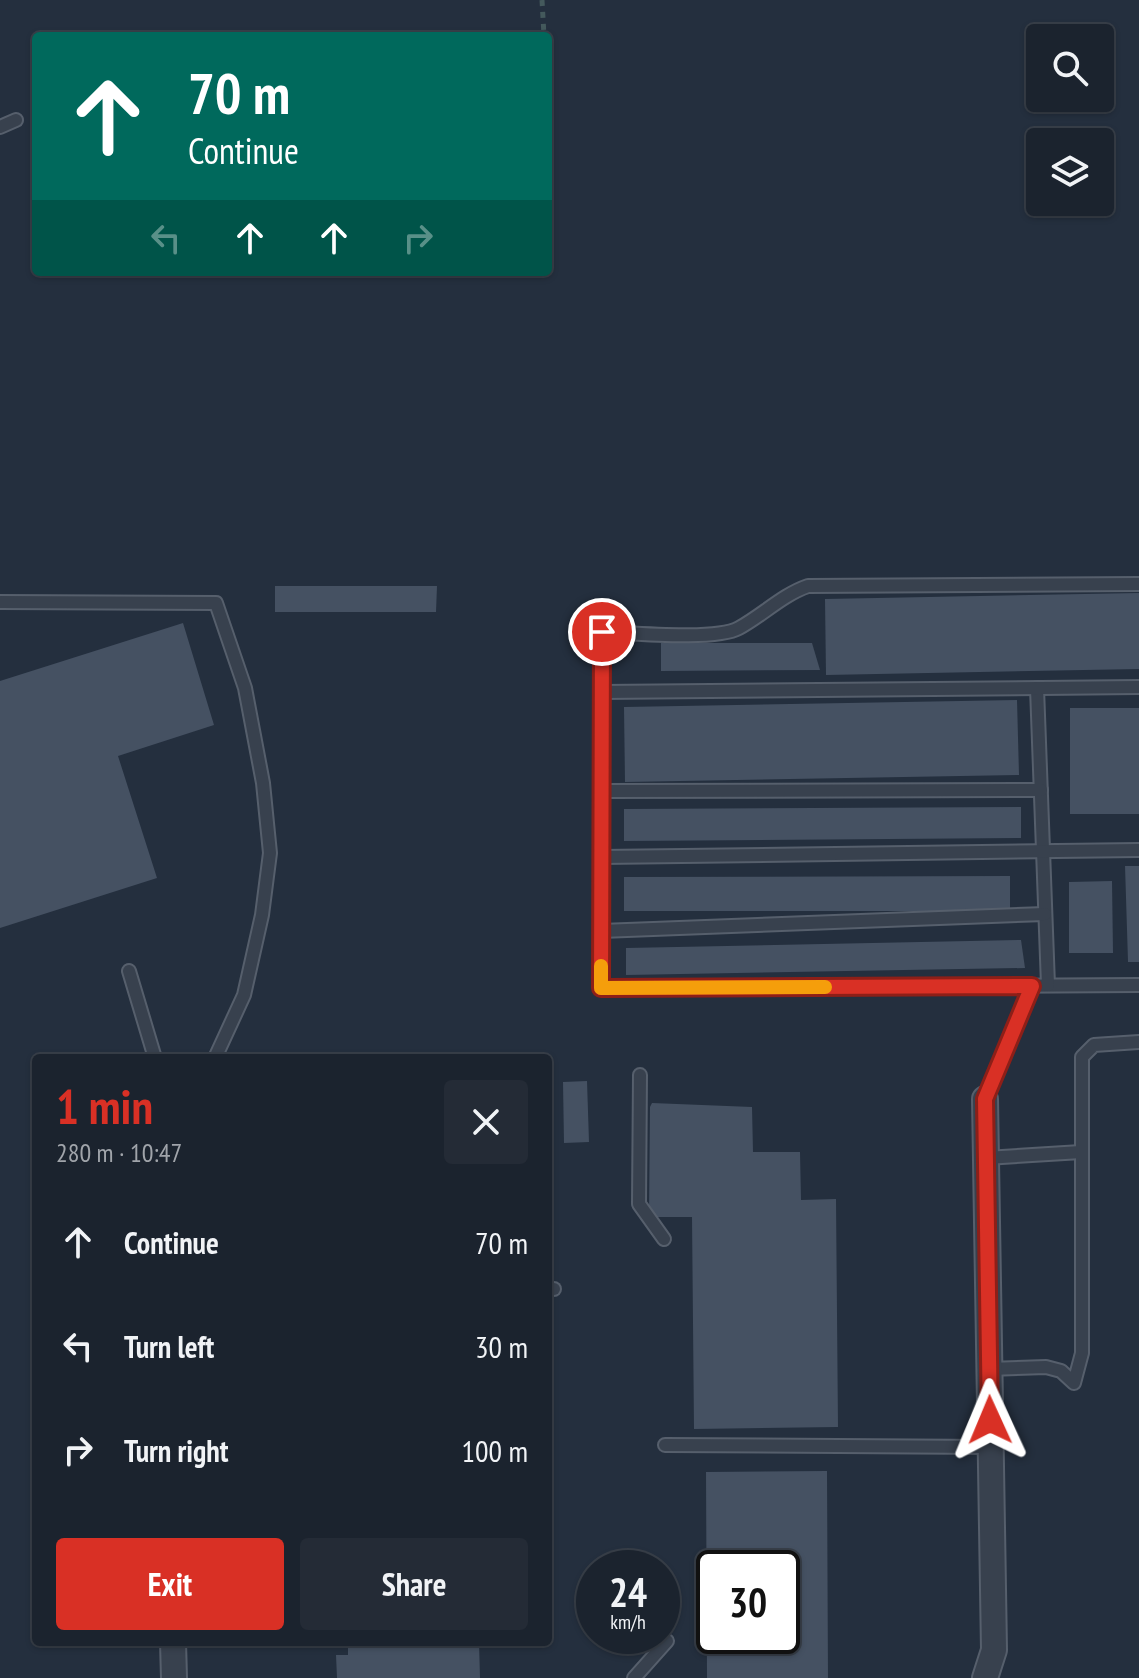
<!DOCTYPE html>
<meta charset="utf-8">
<style>
body{margin:0;font-family:"PT Sans Narrow",sans-serif;background:#242b36;color:#f1f3f6;height:100vh;display:flex;flex-direction:column;font-size:30px;white-space:nowrap}
*{box-sizing:border-box;margin:0}
p{font-size:26px;color:#a0a4aa}
.icon{flex:none;width:44px;height:44px;fill:none;stroke:currentColor;stroke-width:2;stroke-linecap:round;stroke-linejoin:round}
.map{position:relative;flex:1;overflow:hidden}
.side{position:absolute;left:32px;top:1054px;width:520px;height:592px;display:flex;flex-direction:column;background:#1b232e;border-radius:8px;box-shadow:0 2px 6px #0004,0 0 0 2px #39404a}
.side>*{flex:none}
.banner{position:absolute;left:32px;top:32px;width:520px;height:244px;border-radius:8px;box-shadow:0 2px 6px #0004,0 0 0 2px #39404a;background:#00695c;color:#fff;overflow:hidden}
.controls{position:absolute;left:1026px;top:24px;display:grid;gap:16px}
.controls a{display:grid;place-items:center;width:88px;height:88px;border-radius:8px;background:#1b232e;box-shadow:0 2px 6px #0004,0 0 0 2px #39404a;font-size:40px}
.speed{position:absolute;left:576px;top:1550px;display:flex;gap:16px;font-size:40px;font-weight:700;text-align:center}
.speed>*{display:grid;place-content:center;width:104px;height:104px;border-radius:50%;background:#1b232e;box-shadow:0 2px 6px #0004,0 0 0 2px #39404a;line-height:1}
.speed small{font-size:20px;font-weight:400}
.speed .limit{border:4px solid #111;border-radius:12px;background:#fff;color:#111}
.pin{position:absolute;display:grid;place-items:center;width:68px;height:68px;color:#fff;margin:-34px;border:4px solid #fff;border-radius:50%;box-shadow:0 2px 8px #0007}
.me{position:absolute;width:88px;margin:-44px;rotate:359deg;stroke-linejoin:round;filter:drop-shadow(0 0 6px #0008)}
.turn{display:flex;align-items:center;gap:28px;height:168px;padding:0 24px;font-size:36px}
.turn .icon{width:104px;height:104px;stroke-width:2.5}
.turn b{display:block;font-size:56px;line-height:68px}
.lanes{display:flex;align-items:center;height:76px;padding:0 24px;background:#0003;justify-content:center;gap:40px;direction:ltr}
.lanes .off{opacity:.35}
.round{display:grid;place-items:center;flex:none;width:84px;height:84px;border-radius:8px;background:#242b36}
.headline{display:flex;align-items:center;justify-content:space-between;height:136px;padding:0 24px}
h1{font-size:48px;font-weight:700;line-height:60px;color:#d93025}
.button{display:flex;gap:16px;margin-top:auto;padding:16px 24px}
.button a{flex:1;height:92px;border-radius:8px;background:#d93025;color:#fff;font-size:32px;font-weight:700;line-height:92px;text-align:center}
.button a+a{background:#242b36;color:#f1f3f6}
ul{padding:0;list-style:none}
li{display:flex;align-items:center;gap:24px;height:104px;padding:0 24px}
li div{flex:1}
li b{display:block;font-size:30px}
li em{font-style:normal}
.map>svg:first-child{display:block}
.building{fill:#455162;fill-rule:evenodd}
.lines{fill:none;stroke-linecap:round;stroke-linejoin:round}
.service-casing{stroke:#565f6c;stroke-width:16}
.minor-casing{stroke:#565f6c;stroke-width:28}
.path{stroke:#44595c;stroke-width:5;stroke-dasharray:6 6;stroke-linecap:butt}
.service{stroke:#38414e;stroke-width:12}
.minor{stroke:#38414e;stroke-width:24}
.route-casing{stroke:#8d1f18;stroke-width:20}
.route{stroke:#d93025;stroke-width:14}
.slow{stroke:#f59e0b;stroke-width:14}
</style>
<div class="map">
<svg width="1139" height="1678" viewBox="0 0 1139 1678">
<rect width="100%" height="100%" fill="#242f3e"/>
<g class="building">
<path d="M275,586H437L436,612H275Z"/>
<path d="M1139,593V669L826,675L825,599Z"/>
<path d="M183,623L214,725L118,756L157,878L0,928V681Z"/>
<path d="M661,643H812L820,670L661,671Z"/>
<path d="M1017,700L1019,775L625,782L624,707Z"/>
<rect x="1070" y="708" width="69" height="106"/>
<path d="M1021,807V838L624,841V809Z"/>
<path d="M1125,866H1139V962H1128Z"/>
<path d="M1010,876V911H624V877Z"/>
<path d="M1112,881L1113,953H1069V882Z"/>
<path d="M1021,940L1025,968L626,975V948Z"/>
<path d="M463,1052V1058H327V1053Z"/>
<path d="M587,1081L589,1142L564,1143L563,1082Z"/>
<path d="M652,1103L752,1107L753,1152H800L801,1200L836,1199L838,1427L694,1429L692,1217H649L650,1107Z"/>
<path d="M827,1471L828,1678H707L706,1472ZM714,1568H782V1636H714Z"/>
<path d="M348,1642H479L480,1678H337L336,1655H348Z"/>
</g>
<g class="lines">
<g class="service-casing">
<g id="service">
<path d="M0,127L16,120"/>
<path d="M1139,584L808,586C782,595 763,615 739,628C716,641 632,633 602,632L601,988L1139,985"/>
<path d="M0,602L216,603L245,688L263,783L270,853L262,915L244,995L215,1058"/>
<path d="M1037,688L1048,985"/>
<path d="M602,692L1139,687"/>
<path d="M602,791L1041,790"/>
<path d="M601,857L1139,850"/>
<path d="M601,931L1045,914"/>
<path d="M129,971L155,1058"/>
<path d="M640,1075L639,1204L664,1239"/>
<path d="M985,1099L1032,986"/>
<path d="M986,1158L1081,1152"/>
<path d="M548,1289H554"/>
<path d="M989,1369L1046,1367L1061,1371L1074,1383L1082,1353V1057L1094,1045L1139,1042"/>
<path d="M665,1445L991,1447"/>
<path d="M634,1678L667,1641"/>
</g>
</g>
<g class="minor-casing">
<g id="minor">
<path d="M985,1099L994,1650L985,1678"/>
<path d="M173,1642L174,1678"/>
</g>
</g>
<g class="path">
<path d="M542,0L544,36"/>
<path d="M548,103L550,184"/>
</g>
<use href="#service" class="service"/>
<use href="#minor" class="minor"/>
</g>
<g class="lines">
<g class="route-casing">
<path id="route" d="M602,632L601,988L1032,986L985,1099L990,1420"/>
</g>
<use href="#route" class="route"/>
<path class="slow" d="M601,966V988L825,987"/>
</g>
</svg>
<div class="controls">
<a><svg class="icon" aria-label="search" viewBox="0 0 24 24"><circle cx="10" cy="10" r="6"/><path d="M15 15l6 6"/></svg></a>
<a><svg class="icon" aria-label="layers" viewBox="0 0 24 24"><path d="M12 4l9 5-9 5-9-5zM3 14l9 5 9-5"/></svg></a>
</div>
<div class="speed"><div>24<small>km/h</small></div><div class="limit">30</div></div>
<div class="pin" style="left:602px;top:632px;background:#d93025"><svg class="icon" aria-label="arrive" viewBox="0 0 24 24"><path d="M6 21V4h12l-3 4 3 4H6"/></svg></div>
<svg class="me" style="left:990px;top:1420px" viewBox="-20 -20 40 40"><path d="M0-17L14 15 0 8-14 15z" fill="#d93025" stroke="#fff" stroke-width="4"/></svg>
<div class="banner">
<div class="turn"><svg class="icon" aria-label="ahead" viewBox="0 0 24 24"><path d="M12 20V5M6 11l6-6 6 6"/></svg><div><b>70 m</b>Continue</div></div>
<div class="lanes"><svg class="icon off" aria-label="left" viewBox="0 0 24 24"><path d="M17 20v-9H6M10 6l-5 5 5 5"/></svg><svg class="icon" aria-label="ahead" viewBox="0 0 24 24"><path d="M12 20V5M6 11l6-6 6 6"/></svg><svg class="icon" aria-label="ahead" viewBox="0 0 24 24"><path d="M12 20V5M6 11l6-6 6 6"/></svg><svg class="icon off" aria-label="right" viewBox="0 0 24 24"><path d="M7 20v-9h11M14 6l5 5-5 5"/></svg></div>
</div>
<section class="side">
<div class="headline"><div><h1>1 min</h1><p>280 m · 10:47</p></div><a class="round"><svg class="icon" aria-label="close" viewBox="0 0 24 24"><path d="M6 6l12 12M18 6L6 18"/></svg></a></div>
<ul>
<li><svg class="icon" aria-label="ahead" viewBox="0 0 24 24"><path d="M12 20V5M6 11l6-6 6 6"/></svg><div><b>Continue</b></div><em>70 m</em></li>
<li><svg class="icon" aria-label="left" viewBox="0 0 24 24"><path d="M17 20v-9H6M10 6l-5 5 5 5"/></svg><div><b>Turn left</b></div><em>30 m</em></li>
<li><svg class="icon" aria-label="right" viewBox="0 0 24 24"><path d="M7 20v-9h11M14 6l5 5-5 5"/></svg><div><b>Turn right</b></div><em>100 m</em></li>
</ul>
<div class="button"><a>Exit</a><a>Share</a></div>
</section>
</div>
